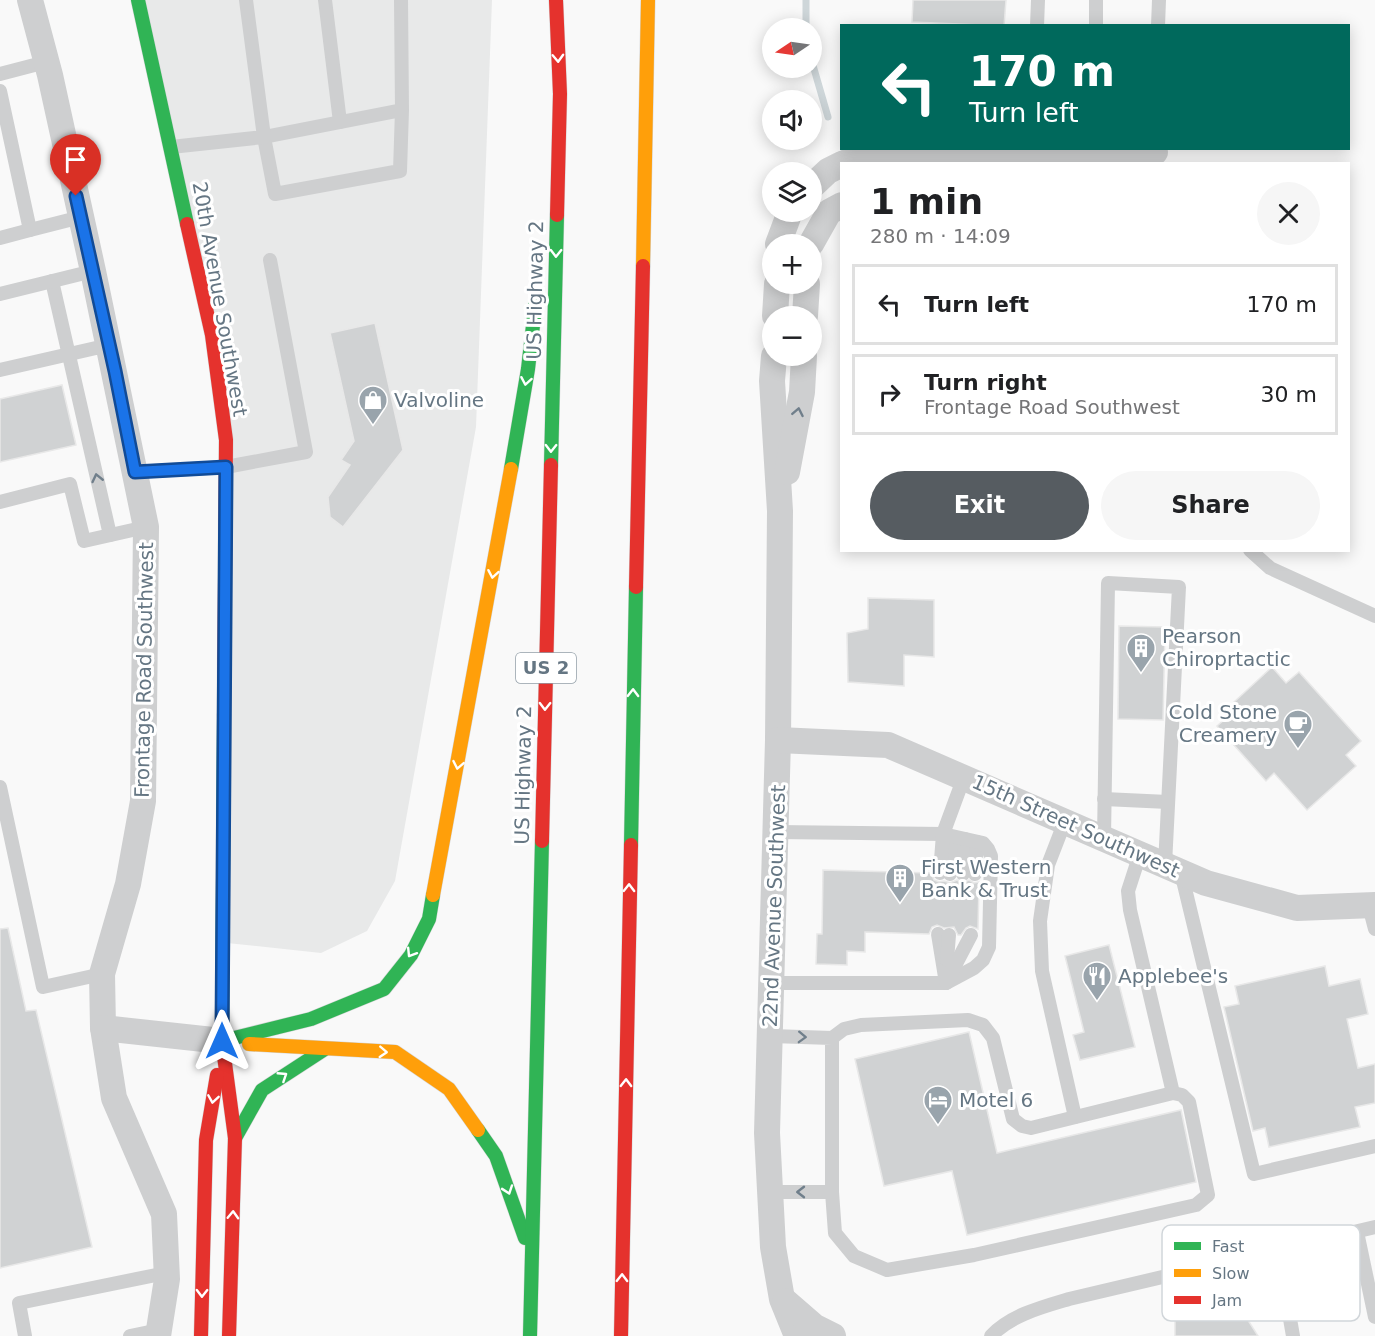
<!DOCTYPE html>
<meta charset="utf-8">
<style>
body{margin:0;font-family:"DejaVu Sans",sans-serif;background:#f6f6f6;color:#202124;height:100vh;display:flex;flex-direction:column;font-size:22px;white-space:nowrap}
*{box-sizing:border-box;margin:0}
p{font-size:20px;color:#757577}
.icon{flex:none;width:33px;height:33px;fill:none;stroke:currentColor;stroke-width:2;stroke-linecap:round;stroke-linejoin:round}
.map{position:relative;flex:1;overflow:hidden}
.side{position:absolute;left:840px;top:162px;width:510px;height:390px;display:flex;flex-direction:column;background:#fff;border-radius:0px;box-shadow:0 3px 15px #0003}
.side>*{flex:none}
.hud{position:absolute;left:840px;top:24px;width:510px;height:126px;border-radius:0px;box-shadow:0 3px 15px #0003;background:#00695c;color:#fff;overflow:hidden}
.needle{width:39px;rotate:257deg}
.tools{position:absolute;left:762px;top:18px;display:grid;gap:12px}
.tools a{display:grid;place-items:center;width:60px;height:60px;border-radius:50%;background:#fff;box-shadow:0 3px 15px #0003;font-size:30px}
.pin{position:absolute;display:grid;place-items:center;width:51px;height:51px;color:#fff;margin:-62px -26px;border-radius:50% 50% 50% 0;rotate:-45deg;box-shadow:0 0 6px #0007}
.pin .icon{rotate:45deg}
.me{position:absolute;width:66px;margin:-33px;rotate:0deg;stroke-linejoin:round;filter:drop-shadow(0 0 4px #0008)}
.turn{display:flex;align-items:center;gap:21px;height:126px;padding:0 30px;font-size:27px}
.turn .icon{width:78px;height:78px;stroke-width:2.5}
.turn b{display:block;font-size:42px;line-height:51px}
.round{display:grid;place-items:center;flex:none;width:63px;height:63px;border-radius:32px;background:#f6f6f6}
.summary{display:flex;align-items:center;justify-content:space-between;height:102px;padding:0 30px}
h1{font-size:36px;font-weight:700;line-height:45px}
.primary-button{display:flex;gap:12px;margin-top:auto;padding:12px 30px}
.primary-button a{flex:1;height:69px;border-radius:36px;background:#565c61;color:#fff;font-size:24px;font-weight:700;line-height:69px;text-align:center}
.primary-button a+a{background:#f6f6f6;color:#202124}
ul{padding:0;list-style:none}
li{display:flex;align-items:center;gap:18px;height:81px;margin:0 12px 9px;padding:0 18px;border:3px solid #e0e0e0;border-radius:0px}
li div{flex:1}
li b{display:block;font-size:22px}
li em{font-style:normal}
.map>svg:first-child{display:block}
.built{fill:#e8e9e9}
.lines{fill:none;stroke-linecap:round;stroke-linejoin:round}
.stream{stroke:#ced6d9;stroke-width:7}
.building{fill:#d0d2d3;stroke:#e8e8e8;stroke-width:1.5}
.fast-casing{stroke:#d5d6d7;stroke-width:15}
.slow-casing{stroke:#d5d6d7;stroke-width:15}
.jam-casing{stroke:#d5d6d7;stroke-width:15}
.lane{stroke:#cecfd0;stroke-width:14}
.street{stroke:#cecfd0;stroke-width:26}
.fast{stroke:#30b455;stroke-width:14}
.slow{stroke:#ff9f0a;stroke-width:14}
.jam{stroke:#e5322d;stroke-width:14}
.oneway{stroke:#fff}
.oneway2{stroke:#707f8b}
.route-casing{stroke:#114b97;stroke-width:15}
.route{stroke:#1a73e8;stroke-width:10}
.labels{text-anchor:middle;stroke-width:6;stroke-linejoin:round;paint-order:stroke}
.shield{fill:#fff;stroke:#939fa8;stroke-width:1.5}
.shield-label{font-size:18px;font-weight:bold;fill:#657683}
.street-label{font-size:20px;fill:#657683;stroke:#fff}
.poi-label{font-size:20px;fill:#657683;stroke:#fff;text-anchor:start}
.key{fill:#fff;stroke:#d1d6da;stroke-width:1.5}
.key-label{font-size:16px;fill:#657683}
</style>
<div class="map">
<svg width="1375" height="1336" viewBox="0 0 1375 1336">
<rect width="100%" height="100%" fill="#f9f9f9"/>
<path class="built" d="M142,0H492L476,427L395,881L367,931L321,953L227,943L231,448Z"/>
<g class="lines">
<g class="stream">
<path d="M806,28V0"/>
<path d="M812,62L828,117"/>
</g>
</g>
<g class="building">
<path d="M913,0H1006L1004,26L912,22Z"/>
<path d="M375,323L403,450L343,527L330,517L328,497L350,465L341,460L354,441L330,333Z"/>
<path d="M62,385L76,445L0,462V399Z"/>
<path d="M868,598L934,600V657L904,655V686L848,682L847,633L868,629Z"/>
<path d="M1119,626L1165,627L1163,720L1118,719Z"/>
<path d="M1272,667L1286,683L1299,672L1361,741L1346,755L1356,766L1307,810L1274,773L1266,781L1217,726L1225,719L1221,714Z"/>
<path d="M823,870L931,873L934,880L939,882L944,881L950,883L957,880L962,883L969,880L974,883L979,882L978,929L970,926L966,928L961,935H958L954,927L944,928L937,925L932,927L929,934L865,932V952L847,951V965L816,964L817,934H822Z"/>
<path d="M8,928L26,1011L36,1010L92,1247L0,1268V929Z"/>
<path d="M1109,945L1135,1047L1080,1060L1073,1035L1084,1032L1065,956Z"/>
<path d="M1325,966L1329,986L1360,979L1368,1014L1347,1019L1358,1068L1375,1064V1103L1355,1107L1360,1127L1269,1147L1265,1128L1253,1131L1224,1007L1239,1004L1235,986Z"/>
<path d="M969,1032L997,1153L1181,1110L1196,1182L967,1235L952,1171L884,1186L855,1059Z"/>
<path d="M1230,1278L1237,1303L1258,1336H1175V1318L1168,1290Z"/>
</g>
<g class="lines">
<g class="fast-casing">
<g id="fast">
<path d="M138,0L187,224"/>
<path d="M551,465L557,215"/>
<path d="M511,469L528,369L536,299"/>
<path d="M631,845L636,587"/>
<path d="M222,1041L224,715"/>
<path d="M222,1041L311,1019L384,989L411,955L429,919L433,895"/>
<path d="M478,1130L496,1156L525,1238"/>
<path d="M235,1138L262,1090L325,1049"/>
<path d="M530,1336L542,841"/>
</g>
</g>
<g class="slow-casing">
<g id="slow">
<path d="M643,266L648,0"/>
<path d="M433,895L511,469"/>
<path d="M249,1044L395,1052L449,1089L478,1130"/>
</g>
</g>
<g class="jam-casing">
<g id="jam">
<path d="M556,0L560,94L557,215"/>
<path d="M187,224L212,335L226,440L224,715"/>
<path d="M636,587L643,266"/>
<path d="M542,841L551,465"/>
<path d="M222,1041L235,1138L229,1336"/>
<path d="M201,1336L206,1140L217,1075"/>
<path d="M621,1336L631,845"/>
</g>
</g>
<g class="lane">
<path d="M325,0L340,122"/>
<path d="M401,0L402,110L264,137L275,194L400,171L402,110"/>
<path d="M1096,0V26"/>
<path d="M1037,26L1038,0"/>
<path d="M1158,26L1159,0"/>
<path d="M0,74L46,62"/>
<path d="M0,91L30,230L0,238"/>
<path d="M171,147L264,137L246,0"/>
<path d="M30,230L81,217"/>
<path d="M52,281L110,535"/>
<path d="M0,294L93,271"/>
<path d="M0,370L109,345"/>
<path d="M135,472L226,467L306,452L270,260"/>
<path d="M0,502L70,484L84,541L146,527"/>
<path d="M1250,550L1270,568L1375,616"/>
<path d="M0,787L43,987L102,974"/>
<path d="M1104,799L1168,802"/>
<path d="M1065,821L1048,865L1040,921L1042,971L1075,1117"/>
<path d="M777,832L943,834L964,777"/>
<path d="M1104,838L1108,583L1179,587L1165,865"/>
<path d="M1140,854L1128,891L1130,910L1173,1093"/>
<path d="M1181,872L1254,1174L1375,1146"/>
<path d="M950,874L953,837"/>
<path d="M963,874L965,839"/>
<path d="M975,874L977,842"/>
<path d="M1369,906L1375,929"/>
<path d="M938,934L946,983"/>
<path d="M947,960L949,935"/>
<path d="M772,983H946L974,968L983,960L989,947L991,856L988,849L983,843L943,834L940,873"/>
<path d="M946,983L971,935"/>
<path d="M771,1036L832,1038L844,1029L861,1025L968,1020L983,1025L993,1038L1013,1119L1022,1126L1031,1128L1173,1093L1182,1095L1189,1102L1208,1195L1196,1205L974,1255L887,1270L854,1256L835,1233L832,1192V1038"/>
<path d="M770,1192H832"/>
<path d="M1357,1232L1375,1317"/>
<path d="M1278,1250L1293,1336"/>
<path d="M25,1336L19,1303L166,1273"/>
<path d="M130,1336L159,1330"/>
<path d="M991,1336C1011,1315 1042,1307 1069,1299L1375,1227"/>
</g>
<g class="street">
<path d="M30,0L50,75L93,271L146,527L143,801L128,884L102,974L103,1028L114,1098L164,1214L167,1279L158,1336"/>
<path d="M843,164L862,154L1155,152"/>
<path d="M812,186L828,171L842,164"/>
<path d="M778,244L790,212"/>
<path d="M811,244L829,212L842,205"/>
<path d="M775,316L777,284"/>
<path d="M805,316L807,284"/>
<path d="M774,356L772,381L780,511L778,740L767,1133L773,1247L782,1299L797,1336"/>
<path d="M787,472L802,392L804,356"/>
<path d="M778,740L888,745L1206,883L1297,908L1375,905"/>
<path d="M103,1028L222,1041"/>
<path d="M785,1301L815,1327L833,1336"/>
</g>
<use href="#fast" class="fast"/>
<use href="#slow" class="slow"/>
<use href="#jam" class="jam"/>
</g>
<defs><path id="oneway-chevron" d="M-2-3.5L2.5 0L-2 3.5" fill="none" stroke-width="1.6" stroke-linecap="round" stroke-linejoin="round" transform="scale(1.5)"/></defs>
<g class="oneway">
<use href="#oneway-chevron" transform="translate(558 58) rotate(88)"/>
<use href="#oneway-chevron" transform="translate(556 253) rotate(91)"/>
<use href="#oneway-chevron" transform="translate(526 381) rotate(100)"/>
<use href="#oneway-chevron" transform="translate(551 448) rotate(91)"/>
<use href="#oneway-chevron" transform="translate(493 574) rotate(100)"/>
<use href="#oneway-chevron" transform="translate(633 693) rotate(-89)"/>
<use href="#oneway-chevron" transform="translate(545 706) rotate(91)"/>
<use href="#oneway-chevron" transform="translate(458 765) rotate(101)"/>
<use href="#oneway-chevron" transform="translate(629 888) rotate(-89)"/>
<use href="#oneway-chevron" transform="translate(411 953) rotate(122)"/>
<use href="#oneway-chevron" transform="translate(383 1052) rotate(3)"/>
<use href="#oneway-chevron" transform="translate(283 1076) rotate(-33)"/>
<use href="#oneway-chevron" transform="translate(626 1083) rotate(-89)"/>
<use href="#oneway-chevron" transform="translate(213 1099) rotate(99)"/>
<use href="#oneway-chevron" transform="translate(508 1190) rotate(71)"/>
<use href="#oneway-chevron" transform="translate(233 1215) rotate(-88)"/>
<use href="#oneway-chevron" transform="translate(622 1278) rotate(-89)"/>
<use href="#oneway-chevron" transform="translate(202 1293) rotate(91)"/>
</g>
<g class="oneway2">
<use href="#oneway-chevron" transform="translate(798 412) rotate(-79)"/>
<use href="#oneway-chevron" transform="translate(97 478) rotate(-103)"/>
<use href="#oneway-chevron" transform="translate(802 1037) rotate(2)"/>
<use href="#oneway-chevron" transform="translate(801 1192) rotate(180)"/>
</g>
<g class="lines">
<g class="route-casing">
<path id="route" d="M76,196L115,371L135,472L226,467L222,1041"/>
</g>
<use href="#route" class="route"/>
</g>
<defs>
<g id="shop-pin" transform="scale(1.5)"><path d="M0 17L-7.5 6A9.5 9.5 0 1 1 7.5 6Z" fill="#99a4ac" stroke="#fff"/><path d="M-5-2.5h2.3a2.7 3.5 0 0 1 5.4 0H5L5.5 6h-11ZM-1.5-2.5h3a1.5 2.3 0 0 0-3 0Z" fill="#fff"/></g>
<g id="building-pin" transform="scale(1.5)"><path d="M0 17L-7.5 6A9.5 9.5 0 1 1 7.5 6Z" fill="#99a4ac" stroke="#fff"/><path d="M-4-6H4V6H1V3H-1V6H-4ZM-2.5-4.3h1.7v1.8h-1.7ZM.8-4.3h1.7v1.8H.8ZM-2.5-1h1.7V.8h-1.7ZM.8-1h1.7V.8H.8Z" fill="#fff"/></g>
<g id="cafe-pin" transform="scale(1.5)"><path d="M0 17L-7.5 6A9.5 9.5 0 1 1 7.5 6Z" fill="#99a4ac" stroke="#fff"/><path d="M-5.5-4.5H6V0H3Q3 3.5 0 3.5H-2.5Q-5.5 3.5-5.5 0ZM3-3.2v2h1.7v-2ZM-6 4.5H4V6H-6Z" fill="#fff"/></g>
<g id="restaurant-pin" transform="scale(1.5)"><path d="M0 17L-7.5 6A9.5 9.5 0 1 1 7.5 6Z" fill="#99a4ac" stroke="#fff"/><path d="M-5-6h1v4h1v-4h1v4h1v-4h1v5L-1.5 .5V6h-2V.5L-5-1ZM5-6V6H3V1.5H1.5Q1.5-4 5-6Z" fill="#fff"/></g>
<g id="hotel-pin" transform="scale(1.5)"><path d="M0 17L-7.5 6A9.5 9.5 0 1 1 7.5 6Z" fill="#99a4ac" stroke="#fff"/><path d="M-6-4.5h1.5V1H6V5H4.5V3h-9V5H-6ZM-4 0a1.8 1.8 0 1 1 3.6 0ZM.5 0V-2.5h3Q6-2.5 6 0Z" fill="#fff"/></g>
</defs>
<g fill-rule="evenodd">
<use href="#shop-pin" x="373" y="400"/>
<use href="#building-pin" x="1141" y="648"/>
<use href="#cafe-pin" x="1298" y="724"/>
<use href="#building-pin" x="900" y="878"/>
<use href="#restaurant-pin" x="1097" y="976"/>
<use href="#hotel-pin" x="938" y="1100"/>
</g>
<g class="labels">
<rect class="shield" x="516" y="653" width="60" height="30" rx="4.5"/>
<g class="shield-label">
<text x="546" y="674">US 2</text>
</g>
<g class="street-label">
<text transform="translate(535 290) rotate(-89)" y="7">US Highway 2</text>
<text transform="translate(220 299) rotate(80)" y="7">20th Avenue Southwest</text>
<text transform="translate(144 670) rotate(-89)" y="7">Frontage Road Southwest</text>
<text transform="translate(523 775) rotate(-89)" y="7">US Highway 2</text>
<text transform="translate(1076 826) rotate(24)" y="7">15th Street Southwest</text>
<text transform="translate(774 906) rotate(-88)" y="7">22nd Avenue Southwest</text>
</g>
<g class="poi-label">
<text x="394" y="407">Valvoline</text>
<text x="1162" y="643">Pearson<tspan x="1162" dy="23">Chiroprtactic</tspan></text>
<text x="1277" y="719" text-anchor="end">Cold Stone<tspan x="1277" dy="23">Creamery</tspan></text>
<text x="921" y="874">First Western<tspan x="921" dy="23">Bank &amp; Trust</tspan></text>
<text x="1118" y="983">Applebee's</text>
<text x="959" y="1107">Motel 6</text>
</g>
</g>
<rect x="1162" y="1225" width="198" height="96" rx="9" class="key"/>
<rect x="1174" y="1242" width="27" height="8" fill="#30b455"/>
<rect x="1174" y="1269" width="27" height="8" fill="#ff9f0a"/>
<rect x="1174" y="1296" width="27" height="8" fill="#e5322d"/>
<g class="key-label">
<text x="1212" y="1252">Fast</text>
<text x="1212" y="1279">Slow</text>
<text x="1212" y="1306">Jam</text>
</g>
</svg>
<div class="tools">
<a><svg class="needle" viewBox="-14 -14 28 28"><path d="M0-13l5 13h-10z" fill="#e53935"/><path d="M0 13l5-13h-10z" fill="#757577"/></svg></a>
<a><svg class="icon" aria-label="sound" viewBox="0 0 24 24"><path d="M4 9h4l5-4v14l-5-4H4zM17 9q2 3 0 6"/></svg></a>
<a><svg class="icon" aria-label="layers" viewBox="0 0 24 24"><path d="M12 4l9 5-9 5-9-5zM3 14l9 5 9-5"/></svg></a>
<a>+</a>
<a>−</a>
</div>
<div class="pin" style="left:76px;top:196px;background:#d93025"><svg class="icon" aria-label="arrive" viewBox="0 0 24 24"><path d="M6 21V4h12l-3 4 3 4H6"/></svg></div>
<svg class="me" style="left:222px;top:1041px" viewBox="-20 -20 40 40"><path d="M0-17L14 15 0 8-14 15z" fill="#1a73e8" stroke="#fff" stroke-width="4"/></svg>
<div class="hud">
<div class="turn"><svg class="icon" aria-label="left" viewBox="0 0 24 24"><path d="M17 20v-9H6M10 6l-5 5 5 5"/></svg><div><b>170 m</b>Turn left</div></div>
</div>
<section class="side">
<div class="summary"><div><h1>1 min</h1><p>280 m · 14:09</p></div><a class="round"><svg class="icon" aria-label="close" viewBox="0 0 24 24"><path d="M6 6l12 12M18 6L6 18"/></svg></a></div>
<ul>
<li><svg class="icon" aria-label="left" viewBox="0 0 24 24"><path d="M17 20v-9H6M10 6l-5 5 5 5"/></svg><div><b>Turn left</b></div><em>170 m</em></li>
<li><svg class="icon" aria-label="right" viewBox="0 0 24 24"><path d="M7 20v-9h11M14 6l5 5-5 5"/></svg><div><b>Turn right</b><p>Frontage Road Southwest</p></div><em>30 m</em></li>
</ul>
<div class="primary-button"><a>Exit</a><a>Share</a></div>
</section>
</div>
